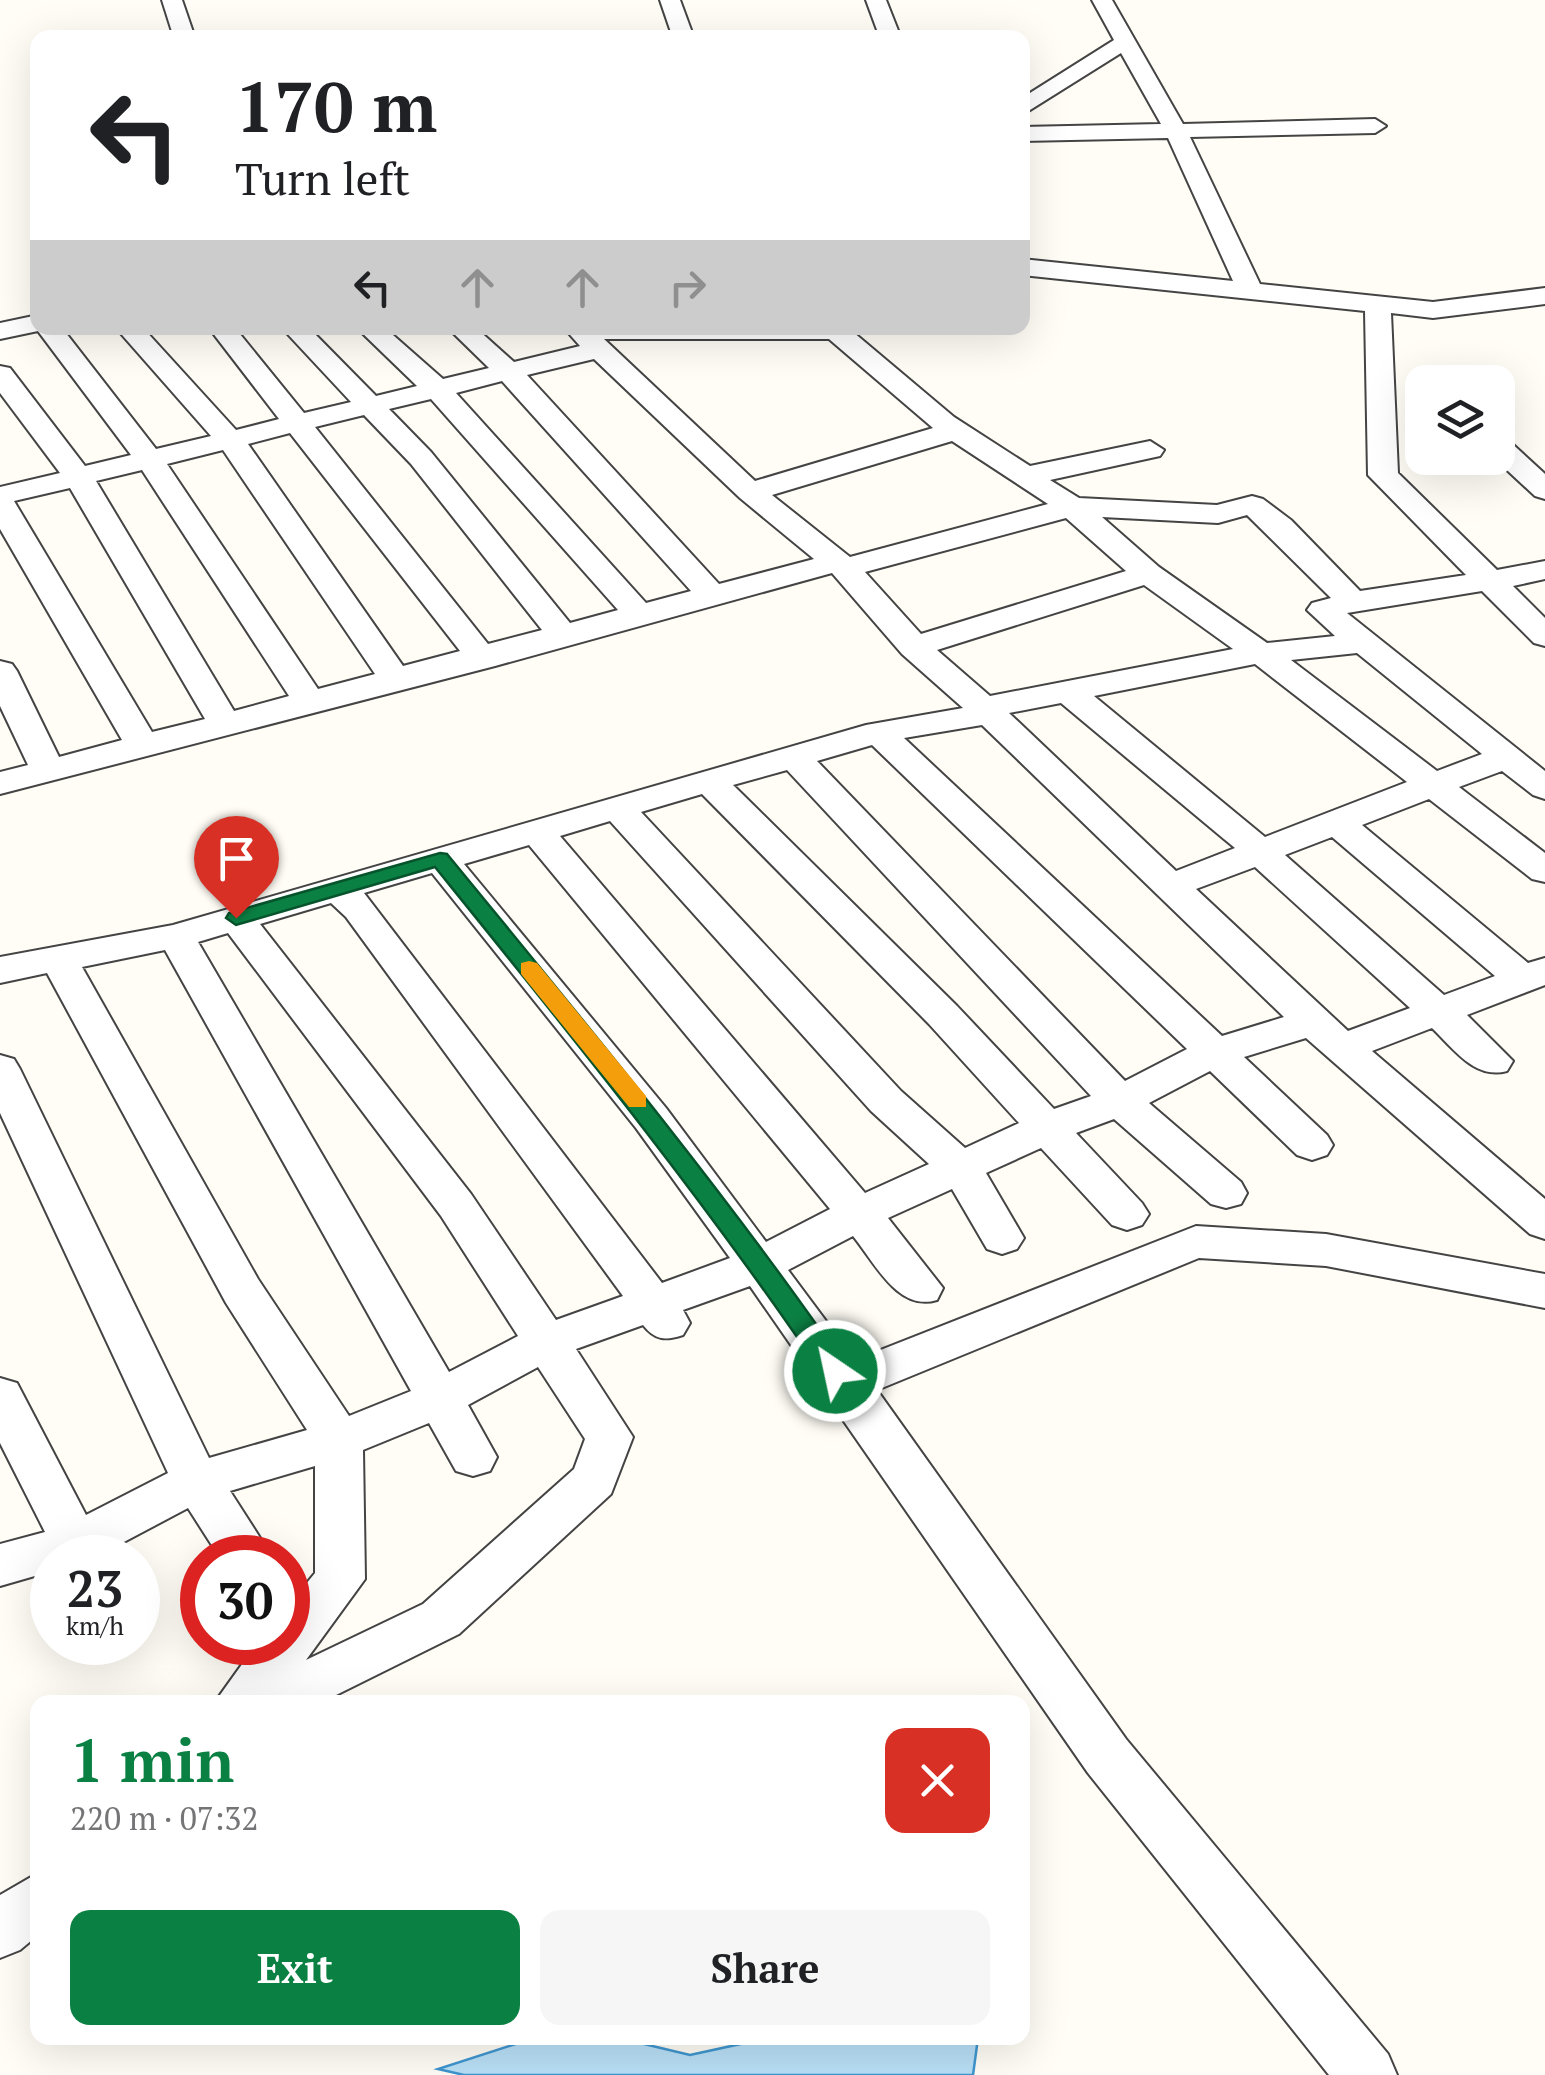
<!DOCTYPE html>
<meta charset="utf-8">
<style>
body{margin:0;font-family:"PT Serif",serif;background:#f6f6f6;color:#202124;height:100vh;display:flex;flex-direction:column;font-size:38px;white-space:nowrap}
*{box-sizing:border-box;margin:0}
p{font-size:32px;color:#757577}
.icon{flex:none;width:55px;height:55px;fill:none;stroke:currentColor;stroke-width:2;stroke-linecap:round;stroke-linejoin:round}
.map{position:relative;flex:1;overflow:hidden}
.panel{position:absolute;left:30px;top:1695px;width:1000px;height:350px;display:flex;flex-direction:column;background:#fff;border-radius:20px;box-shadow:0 10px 40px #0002}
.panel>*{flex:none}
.top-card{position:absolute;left:30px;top:30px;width:1000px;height:305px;border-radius:20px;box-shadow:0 10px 40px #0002;background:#fff;color:#202124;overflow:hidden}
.tools{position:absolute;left:1405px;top:365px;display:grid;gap:20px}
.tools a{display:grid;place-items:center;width:110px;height:110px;border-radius:20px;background:#fff;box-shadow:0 10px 40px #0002;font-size:50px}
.speed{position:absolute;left:30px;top:1535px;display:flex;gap:20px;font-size:50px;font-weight:700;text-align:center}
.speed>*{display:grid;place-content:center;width:130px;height:130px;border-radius:50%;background:#fff;box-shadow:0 10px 40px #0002;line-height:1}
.speed small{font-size:25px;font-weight:400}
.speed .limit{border:15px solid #d22;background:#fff;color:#111}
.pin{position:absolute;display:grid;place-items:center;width:85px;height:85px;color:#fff;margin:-102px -42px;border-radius:50% 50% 50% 0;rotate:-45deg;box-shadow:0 0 10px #0007}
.pin .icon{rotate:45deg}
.me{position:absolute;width:110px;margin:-55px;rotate:326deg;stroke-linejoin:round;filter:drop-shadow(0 0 8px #0008)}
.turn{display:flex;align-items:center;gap:35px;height:210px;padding:0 40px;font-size:45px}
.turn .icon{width:130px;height:130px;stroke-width:2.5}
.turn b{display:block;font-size:70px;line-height:85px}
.lanes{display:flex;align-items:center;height:95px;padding:0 40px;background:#0003;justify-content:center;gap:50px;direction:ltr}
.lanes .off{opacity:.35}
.round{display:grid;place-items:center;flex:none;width:105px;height:105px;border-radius:20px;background:#f6f6f6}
.overview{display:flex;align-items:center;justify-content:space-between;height:170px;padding:0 40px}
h1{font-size:60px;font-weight:700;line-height:75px;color:#0b8043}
.cta{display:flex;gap:20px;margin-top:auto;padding:20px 40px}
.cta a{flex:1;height:115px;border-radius:20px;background:#0b8043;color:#fff;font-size:40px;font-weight:700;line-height:115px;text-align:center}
.cta a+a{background:#f6f6f6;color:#202124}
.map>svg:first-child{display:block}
.water{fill:#b9e0f7;stroke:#3f96cf;stroke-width:2.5}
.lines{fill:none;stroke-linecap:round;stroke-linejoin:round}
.minor-casing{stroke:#444;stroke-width:4}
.minor{fill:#fff;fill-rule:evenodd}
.route{fill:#0b8043;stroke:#07532c;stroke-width:2.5}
.slow{fill:#f59e0b}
</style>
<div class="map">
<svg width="1545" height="2075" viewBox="0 0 1545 2075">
<rect width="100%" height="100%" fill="#fffdf5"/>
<path class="water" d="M534,2038H619L690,2055L768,2038H978L973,2075H464L438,2069Z"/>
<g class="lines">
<g class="minor-casing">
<g id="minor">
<path d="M162,0H182L195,38H174Z"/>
<path d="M660,0H680L694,38H673Z"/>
<path d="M866,0H886L901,38H880Z"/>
<path d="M1092,0H1112L1183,124L1375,119L1386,126L1375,133L1190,137L1260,284L1433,302L1545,288V304L1433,318L1391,313L1398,473L1497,570L1545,561V579L1513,586L1545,618V646L1534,643L1482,591L1347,613L1545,771V799L1533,795L1502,771L1459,787L1545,853V882L1532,879L1429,799L1362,825L1528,963L1545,958V985L1467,1015L1513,1061L1507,1071C1475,1080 1454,1049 1432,1028L1372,1051L1545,1199V1239L1530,1234L1306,1038L1244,1057L1327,1135L1333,1145L1327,1155L1312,1160L1297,1155L1210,1071L1149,1103L1241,1182L1247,1193L1241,1204L1226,1208L1211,1204L1114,1119L1076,1133L1142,1203L1149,1214L1142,1225L1127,1230L1112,1225L1041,1148L986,1173L1024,1238L1017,1249L1002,1254L987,1249L952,1189L888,1218L943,1288L937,1300C898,1312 875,1263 853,1236L788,1270L855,1360L1196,1226L1326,1234L1545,1274V1308L1326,1266L1199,1258L877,1390L1126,1739L1388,2054L1397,2075H1329L1088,1773L750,1286L683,1310L690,1323L683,1335C665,1341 655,1340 643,1325L576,1349L633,1437L611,1494L459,1634L322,1702H215L258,1642H288V1606L315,1573V1466L230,1491L273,1558H220L188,1508L105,1552L108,1558H52V1571L0,1586V1544L45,1532L0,1443V1378L17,1383L86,1515L168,1473L0,1113V1055L14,1059L20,1069L209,1458L307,1430L226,1303L47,973L0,983V957L173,925L866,725L963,708L902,654L832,573L495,666L0,794V772L28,765L0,706V661L12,664L17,671L59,757L122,740L0,529V487L60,473L0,393V366L10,368L85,466L131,455L38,331L0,339V323L38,315V328H62L156,449L211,436L116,328H143L236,430L279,419L209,328H235L304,413L351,402L282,328H309L376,396L417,386L357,328H385L443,379L489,368L448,328H476L514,362L580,346L564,328H856L853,332L954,417L1030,466L1150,441L1164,450L1160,456L1050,480L1079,498L1217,505L1252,496L1263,499L1291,520L1360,591L1466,575L1368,475L1365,311L1022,275V259L1233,281L1168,138L1022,141V127L1161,124L1121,53L1022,115V98L1114,40ZM604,339H829L933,428L755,481ZM594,359L740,498L814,559L719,584L527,375ZM502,381L691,591L646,603L456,393ZM431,399L618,610L570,623L431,452L389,409ZM364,415L411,464L542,630L488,644L315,427ZM290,433L460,651L403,666L248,444ZM952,441L1048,504L850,557L772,495ZM223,450L375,674L318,689L167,464ZM142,470L289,696L234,711L96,481ZM70,488L205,719L152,732L14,501ZM1247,515L1331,598L1312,603L1307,610L1335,636L1267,643L1159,567L1102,517L1218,523ZM1066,518L1126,571L921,634L865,572ZM1144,585L1233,649L990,696L937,650ZM1357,653L1482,754L1437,771L1291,660ZM1255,664L1407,782L1265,837L1094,696ZM1061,703L1224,839L1235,848L1176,871L1009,713ZM982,725L1284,1017L1222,1036L904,738ZM872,745L1187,1049L1125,1081L817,761ZM787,770L1091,1096L1054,1109L957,1006L733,785ZM702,794L929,1024L1019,1123L965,1148L901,1091L641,812ZM610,821L871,1111L929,1164L865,1193L560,836ZM1332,837L1495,976L1444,995L1285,855ZM529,845L830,1209L766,1242L666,1108L464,864ZM1255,867L1410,1008L1348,1031L1196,889ZM432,873L636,1128L730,1258L662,1283L364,893ZM331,903L346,917L623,1296L556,1320L471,1194L260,924ZM228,933L441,1216L518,1336L449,1372L198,942ZM165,950L411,1391L349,1416L258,1279L82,967ZM538,1367L585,1439L574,1469L423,1604L306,1660L365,1579L363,1450L429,1423L456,1471L473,1476L490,1471L497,1457L468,1405Z"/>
<path d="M1498,437L1508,440L1545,474V499L1535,496L1494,458H1498Z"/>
<path d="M38,1873V1935L20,1950L0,1958V1895Z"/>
</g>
</g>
<use href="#minor" class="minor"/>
</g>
<path class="route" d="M440,853L447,854C584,1021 721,1186 844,1364L848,1371L844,1378H825C705,1200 570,1034 435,867L236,925L226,918L229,913Z"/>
<path class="slow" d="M529,961L537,963L646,1096V1107H629L521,974V963Z"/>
</svg>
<div class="tools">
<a><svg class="icon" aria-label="layers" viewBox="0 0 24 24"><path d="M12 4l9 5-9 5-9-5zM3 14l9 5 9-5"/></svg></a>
</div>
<div class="speed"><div>23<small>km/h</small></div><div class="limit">30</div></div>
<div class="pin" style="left:236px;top:918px;background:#d93025"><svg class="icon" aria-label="arrive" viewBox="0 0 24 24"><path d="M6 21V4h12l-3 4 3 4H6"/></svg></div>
<svg class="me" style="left:835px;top:1371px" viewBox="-20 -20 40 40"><circle r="17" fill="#0b8043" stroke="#fff" stroke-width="3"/><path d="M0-11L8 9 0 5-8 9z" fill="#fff"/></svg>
<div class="top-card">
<div class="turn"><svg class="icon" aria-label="left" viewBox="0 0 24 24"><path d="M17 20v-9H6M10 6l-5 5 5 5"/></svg><div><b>170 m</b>Turn left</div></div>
<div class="lanes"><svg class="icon" aria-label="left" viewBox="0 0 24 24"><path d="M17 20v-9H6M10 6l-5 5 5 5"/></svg><svg class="icon off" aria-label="ahead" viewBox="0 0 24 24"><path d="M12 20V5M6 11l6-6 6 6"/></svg><svg class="icon off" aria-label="ahead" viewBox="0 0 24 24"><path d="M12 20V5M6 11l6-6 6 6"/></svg><svg class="icon off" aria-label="right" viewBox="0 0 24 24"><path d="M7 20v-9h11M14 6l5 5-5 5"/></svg></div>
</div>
<section class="panel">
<div class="overview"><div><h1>1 min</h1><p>220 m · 07:32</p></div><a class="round" style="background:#d93025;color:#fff"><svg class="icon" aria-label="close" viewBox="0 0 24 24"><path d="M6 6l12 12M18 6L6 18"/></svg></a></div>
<div class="cta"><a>Exit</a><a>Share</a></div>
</section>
</div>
